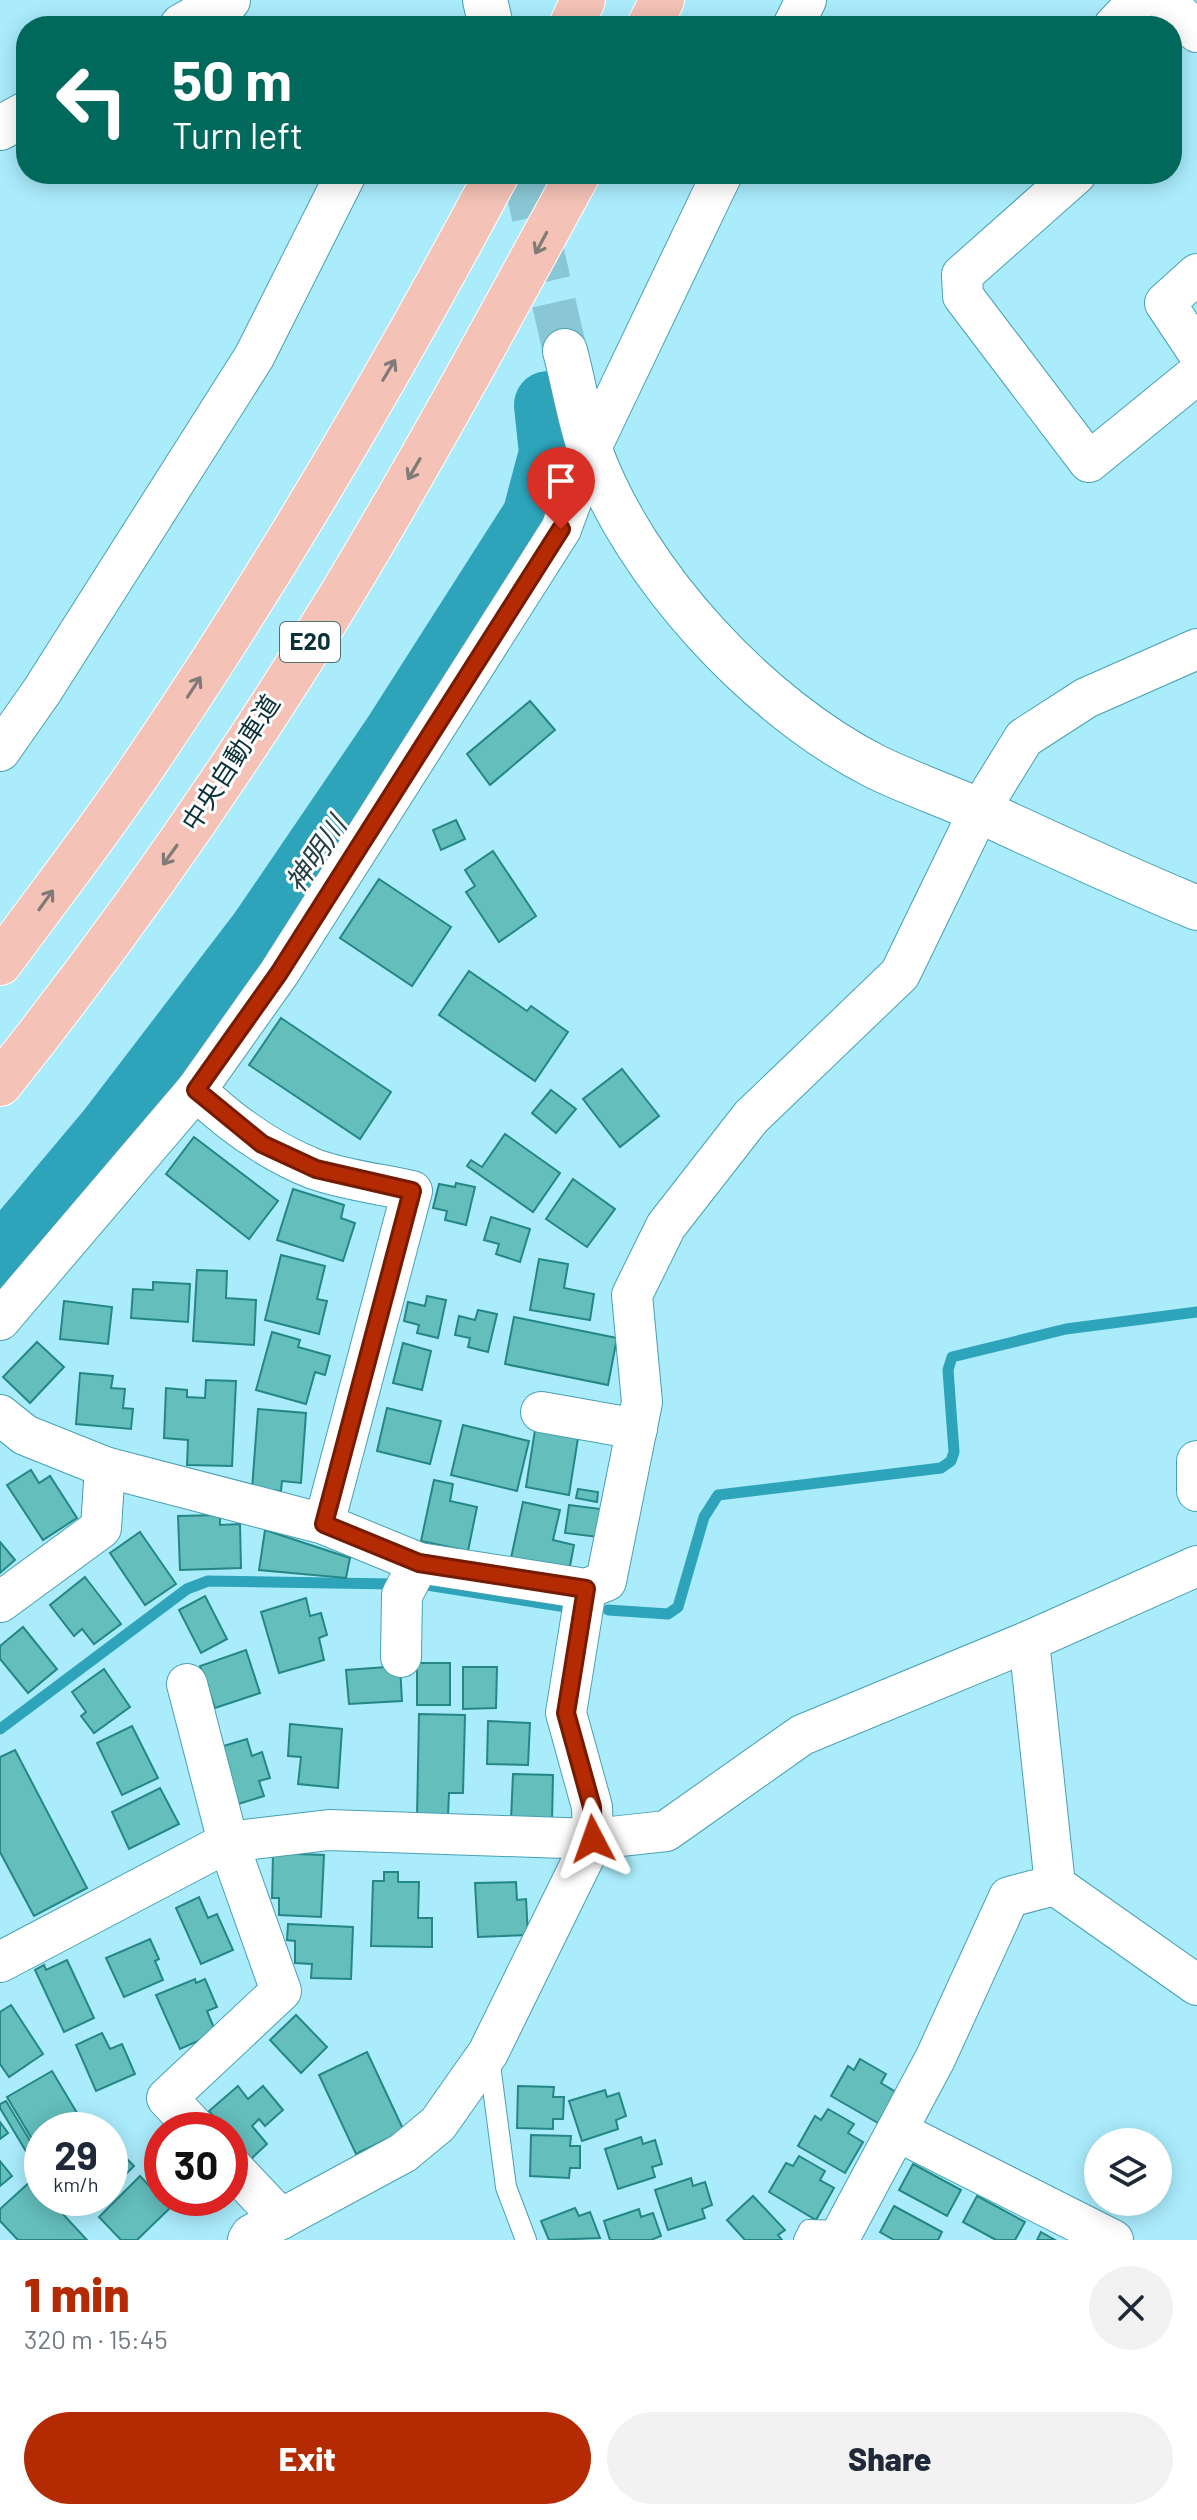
<!DOCTYPE html>
<meta charset="utf-8">
<style>
body{margin:0;font-family:Barlow,"Noto Sans JP",sans-serif;background:#f2f2f3;color:#1f2937;height:100vh;display:flex;flex-direction:column;font-size:30px;white-space:nowrap}
*{box-sizing:border-box;margin:0}
p{font-size:26px;color:#747a83}
.icon{flex:none;width:44px;height:44px;fill:none;stroke:currentColor;stroke-width:2;stroke-linecap:round;stroke-linejoin:round}
.map{position:relative;height:2240px;overflow:hidden}
.sheet{display:flex;flex-direction:column;background:#fff;flex:1}
.sheet>*{flex:none}
.hud{position:absolute;left:16px;top:16px;width:1166px;height:168px;border-radius:32px;box-shadow:0 4px 20px #0003;background:#00695c;color:#fff;overflow:hidden}
.buttons{position:absolute;left:1084px;top:2128px;display:grid;gap:16px}
.buttons a{display:grid;place-items:center;width:88px;height:88px;border-radius:50%;background:#fff;box-shadow:0 4px 20px #0003;font-size:40px}
.speed{position:absolute;left:24px;top:2112px;display:flex;gap:16px;font-size:40px;font-weight:700;text-align:center}
.speed>*{display:grid;place-content:center;width:104px;height:104px;border-radius:50%;background:#fff;box-shadow:0 4px 20px #0003;line-height:1}
.speed small{font-size:20px;font-weight:400}
.speed .limit{border:12px solid #d22;background:#fff;color:#111}
.pin{position:absolute;display:grid;place-items:center;width:68px;height:68px;color:#fff;margin:-82px -34px;border-radius:50% 50% 50% 0;rotate:-45deg;box-shadow:0 0 8px #0007}
.pin .icon{rotate:45deg}
.me{position:absolute;width:88px;margin:-44px;rotate:356deg;stroke-linejoin:round;filter:drop-shadow(0 0 6px #0008)}
.turn{display:flex;align-items:center;gap:28px;height:168px;padding:0 24px;font-size:36px}
.turn .icon{width:104px;height:104px;stroke-width:2.5}
.turn b{display:block;font-size:56px;line-height:68px}
.round{display:grid;place-items:center;flex:none;width:84px;height:84px;border-radius:42px;background:#f2f2f3}
.overview{display:flex;align-items:center;justify-content:space-between;height:136px;padding:0 24px}
h1{font-size:48px;font-weight:800;line-height:60px;color:#b42a02}
.cta{display:flex;gap:16px;margin-top:auto;padding:16px 24px}
.cta a{flex:1;height:92px;border-radius:48px;background:#b42a02;color:#fff;font-size:32px;font-weight:800;line-height:92px;text-align:center}
.cta a+a{background:#f2f2f3;color:#1f2937}
.map>svg:first-child{display:block}
.lines{fill:none;stroke-linecap:round;stroke-linejoin:round}
.stream{stroke:#2ea4bb;stroke-width:11}
.river{stroke:#2ea4bb;stroke-width:68}
.building{fill:#63bebc;stroke:#248786;stroke-width:2}
.secondary-tunnel{stroke:#8ac7d5;stroke-width:44;stroke-dasharray:44 22;stroke-linecap:butt}
.lane-casing{stroke:#49a0b3;stroke-width:22}
.street-casing{stroke:#49a0b3;stroke-width:42}
.secondary-casing{stroke:#49a0b3;stroke-width:46}
.highway-casing{stroke:#fff;stroke-width:46}
.lane{stroke:#fff;stroke-width:20}
.street{stroke:#fff;stroke-width:40}
.secondary{stroke:#fff;stroke-width:44}
.highway{stroke:#f4c2b6;stroke-width:44}
.oneway{stroke:#807a78}
.route-casing{stroke:#751b01;stroke-width:20}
.route{stroke:#b42a02;stroke-width:14}
.labels{text-anchor:middle;stroke-width:6;stroke-linejoin:round;paint-order:stroke}
.shield{fill:#fff;stroke:#546f74;stroke-width:2}
.shield-label{font-size:24px;font-weight:bold;fill:#0b3139}
.street-label{font-size:26px;fill:#0b3139;stroke:#fff}
.water-label{font-size:28px;font-style:italic;fill:#274046;stroke:#fff}
</style>
<div class="map">
<svg width="1197" height="2240" viewBox="0 0 1197 2240">
<rect width="100%" height="100%" fill="#aaecfc"/>
<g class="lines">
<g class="stream">
<path d="M427,1585L566,1607"/>
<path d="M608,1610L668,1614L678,1607L704,1517L718,1495L941,1468L951,1461L954,1452L948,1370L952,1357L1066,1329L1197,1312"/>
<path d="M0,1729L187,1589L208,1581L393,1584"/>
</g>
<path class="river" d="M0,1263L111,1131L263,932L395,738L536,517L553,453L548,405"/>
</g>
<g class="building">
<path d="M530,701L555,730L490,785L467,754Z"/>
<path d="M456,820L465,839L441,850L433,830Z"/>
<path d="M493,851L536,916L499,942L466,892L475,886L465,870Z"/>
<path d="M379,879L451,927L412,986L340,938Z"/>
<path d="M469,971L527,1011L531,1006L568,1032L535,1081L439,1015Z"/>
<path d="M281,1018L391,1092L360,1139L249,1065Z"/>
<path d="M622,1069L659,1116L620,1147L583,1099Z"/>
<path d="M551,1090L576,1109L556,1133L532,1113Z"/>
<path d="M505,1134L560,1173L533,1212L467,1166L471,1160L482,1167Z"/>
<path d="M194,1137L278,1201L249,1239L166,1174Z"/>
<path d="M573,1179L615,1209L587,1247L546,1219Z"/>
<path d="M456,1183L475,1187L466,1225L445,1220L447,1211L433,1208L439,1184L455,1187Z"/>
<path d="M293,1189L344,1205L341,1218L355,1223L343,1261L277,1240Z"/>
<path d="M491,1217L530,1229L520,1262L496,1254L499,1244L484,1240Z"/>
<path d="M281,1255L325,1266L317,1299L327,1301L319,1334L265,1320Z"/>
<path d="M539,1259L568,1264L564,1288L594,1294L590,1320L530,1310Z"/>
<path d="M197,1270L227,1271L226,1298L256,1300L254,1345L193,1341Z"/>
<path d="M153,1282L190,1284L188,1322L131,1318L133,1289L153,1290Z"/>
<path d="M427,1296L446,1300L438,1338L417,1333L419,1325L404,1321L408,1302L425,1306Z"/>
<path d="M64,1301L112,1307L108,1344L60,1339Z"/>
<path d="M478,1310L497,1314L488,1352L468,1347L470,1338L455,1335L459,1316L475,1320Z"/>
<path d="M514,1317L617,1338L608,1385L505,1364Z"/>
<path d="M272,1332L300,1340L298,1347L330,1356L325,1375L315,1372L306,1404L256,1390Z"/>
<path d="M37,1342L64,1367L30,1403L3,1377Z"/>
<path d="M403,1343L431,1351L422,1390L393,1383Z"/>
<path d="M80,1373L113,1376L111,1388L125,1389L123,1408L133,1409L131,1429L76,1424Z"/>
<path d="M206,1380L236,1381L232,1466L187,1465L188,1440L164,1438L166,1388L187,1390V1397L205,1398Z"/>
<path d="M387,1408L441,1421L430,1464L377,1451Z"/>
<path d="M258,1409L306,1413L301,1483L282,1481L281,1491L252,1489Z"/>
<path d="M463,1425L529,1441L517,1491L451,1475Z"/>
<path d="M535,1430L578,1438L569,1495L526,1487Z"/>
<path d="M31,1470L39,1483L50,1476L77,1518L43,1540L7,1485Z"/>
<path d="M434,1480L453,1484L450,1501L477,1507L468,1551L421,1541Z"/>
<path d="M578,1489L598,1492L597,1502L576,1498Z"/>
<path d="M523,1502L560,1510L553,1540L574,1545L569,1571L511,1558Z"/>
<path d="M569,1505L601,1509L598,1537L565,1533Z"/>
<path d="M220,1515V1525L240,1524L241,1568L180,1570L178,1516Z"/>
<path d="M265,1530L350,1558L346,1578L259,1570Z"/>
<path d="M140,1532L176,1584L145,1605L110,1553Z"/>
<path d="M0,1542L15,1560L0,1573Z"/>
<path d="M85,1577L121,1624L94,1644L82,1629L74,1636L50,1605Z"/>
<path d="M205,1596L227,1639L201,1653L179,1610Z"/>
<path d="M306,1598L310,1616L321,1613L327,1635L319,1638L324,1660L279,1673L261,1612Z"/>
<path d="M23,1627L57,1669L28,1693L0,1659V1646Z"/>
<path d="M246,1650L260,1693L215,1708L200,1666Z"/>
<rect x="417" y="1663" width="33" height="42"/>
<path d="M400,1666L402,1701L349,1704L346,1670Z"/>
<path d="M463,1667H497L496,1708L463,1709Z"/>
<path d="M104,1669L130,1707L94,1733L81,1716L86,1712L72,1692Z"/>
<path d="M419,1714L465,1715L463,1793H449L448,1817H417Z"/>
<path d="M488,1721L530,1723L528,1765L487,1764Z"/>
<path d="M290,1724L342,1729L338,1788L298,1784L301,1757L288,1756Z"/>
<path d="M132,1726L158,1778L122,1795L97,1743Z"/>
<path d="M247,1739L252,1756L262,1752L270,1778L259,1781L264,1796L235,1805L217,1748Z"/>
<path d="M15,1750L87,1888L34,1916L0,1852V1757Z"/>
<path d="M513,1774L553,1775L552,1822L511,1820Z"/>
<path d="M160,1788L179,1824L129,1849L112,1812Z"/>
<path d="M273,1853L324,1855L321,1917L279,1915V1898H272Z"/>
<path d="M384,1872H398V1882H419L418,1918H432V1947L371,1946L373,1881H384Z"/>
<path d="M516,1882L517,1900L526,1899L528,1935L478,1937L475,1883Z"/>
<path d="M199,1897L208,1918L217,1914L233,1950L201,1964L176,1908Z"/>
<path d="M288,1924L353,1927L351,1979L311,1978L312,1964L295,1963V1941L287,1940Z"/>
<path d="M150,1939L159,1959L155,1961L163,1980L124,1997L106,1958Z"/>
<path d="M67,1960L94,2018L64,2032L35,1970L44,1965L46,1970Z"/>
<path d="M195,1979L196,1983L205,1979L217,2007L207,2011L216,2033L180,2049L156,1995Z"/>
<path d="M11,2005L43,2054L9,2077L0,2064V2012Z"/>
<path d="M296,2015L327,2047L301,2073L270,2040Z"/>
<path d="M102,2033L110,2049L122,2044L135,2074L96,2091L76,2045Z"/>
<path d="M367,2052L404,2131L356,2154L319,2075Z"/>
<path d="M860,2059L886,2074L881,2083L896,2092L878,2123L831,2096L848,2066L854,2070Z"/>
<path d="M52,2071L86,2128L42,2130L41,2154L7,2097Z"/>
<path d="M238,2086L248,2099L263,2086L283,2110L265,2126L259,2119L252,2126L267,2144L250,2160L230,2136V2130H225L209,2111Z"/>
<path d="M518,2086L554,2087L553,2097H564L563,2119H553V2129L517,2128Z"/>
<path d="M605,2090L607,2097L619,2093L626,2116L616,2120L618,2129L582,2141L569,2101Z"/>
<path d="M6,2101L41,2159L33,2163L0,2108V2104Z"/>
<path d="M828,2109L854,2124L848,2133L863,2142L845,2173L798,2146L815,2116L821,2120Z"/>
<path d="M0,2122L8,2133L0,2139Z"/>
<path d="M531,2135L571,2136L570,2146H580V2168H570L569,2178L530,2176Z"/>
<path d="M641,2137L643,2144L655,2140L662,2164L652,2167L655,2177L618,2189L605,2149Z"/>
<path d="M110,2142L134,2166L110,2190Z"/>
<path d="M799,2156L825,2171L820,2180L834,2188L816,2220L769,2192L786,2163L793,2166Z"/>
<path d="M0,2161L12,2176L0,2186Z"/>
<path d="M913,2164L961,2190L947,2216L899,2190Z"/>
<path d="M140,2176L170,2208L137,2240H121L99,2217Z"/>
<path d="M691,2178L693,2186L705,2182L712,2205L702,2209L705,2218L668,2230L655,2190Z"/>
<path d="M32,2180L42,2191V2198H48L87,2240H18L0,2221V2209Z"/>
<path d="M753,2196L785,2230L778,2235L782,2240H745L727,2220Z"/>
<path d="M977,2196L1025,2222L1015,2240H996L963,2222Z"/>
<path d="M83,2198H101L92,2207Z"/>
<path d="M894,2206L942,2232L938,2240H894L880,2232Z"/>
<path d="M575,2208L579,2216L590,2212L600,2238L549,2240L541,2221Z"/>
<path d="M639,2209L641,2217L653,2213L661,2236L651,2240H610L604,2221Z"/>
<path d="M1041,2232L1055,2240H1037Z"/>
</g>
<g class="lines">
<path class="secondary-tunnel" d="M524,174L565,351"/>
<g class="lane-casing">
<g id="lane">
<path d="M489,2057L506,2187L526,2240"/>
<path d="M804,2240L809,2230L843,2231"/>
</g>
</g>
<g class="street-casing">
<g id="street">
<path d="M1165,0L1197,32"/>
<path d="M793,26L806,0"/>
<path d="M1114,26L1139,0"/>
<path d="M1076,174L962,275L963,296L1089,462L1197,374"/>
<path d="M1197,274L1165,303L1197,351"/>
<path d="M0,751L42,691L254,357L346,174"/>
<path d="M196,1090C230,1123 269,1151 314,1169C345,1180 380,1184 412,1191L324,1524"/>
<path d="M0,1320L196,1090L279,973L561,529L590,450L722,174"/>
<path d="M541,1412L637,1429"/>
<path d="M0,1415L25,1435L105,1467L324,1524L419,1563L586,1589L606,1581L642,1402L632,1295L666,1226L751,1117L900,974L979,811L1024,738L1086,698L1197,649"/>
<path d="M1197,1461V1491"/>
<path d="M0,1602L101,1528L105,1467"/>
<path d="M401,1657L402,1595L419,1563"/>
<path d="M187,1684L228,1842L281,1991L167,2098L197,2130"/>
<path d="M1055,1885L1197,1985"/>
<path d="M0,1962L228,1842L329,1830L593,1839L666,1831L802,1735L1029,1641L1197,1566"/>
<path d="M897,2131L1113,2240"/>
<path d="M230,2165L281,2219"/>
<path d="M843,2231L935,2059L1009,1897L1055,1885L1029,1641"/>
<path d="M248,2240L251,2235L403,2153L438,2124L488,2053L593,1839L592,1807L566,1713L586,1589"/>
</g>
</g>
<g class="secondary-casing">
<g id="secondary">
<path d="M485,0L491,26"/>
<path d="M182,26L228,0"/>
<path d="M0,128L26,114"/>
<path d="M565,351C574,384 579,419 590,450C635,575 759,708 876,767C911,784 947,796 982,812C1053,845 1124,878 1197,908"/>
</g>
</g>
<g class="highway-casing">
<g id="highway">
<path d="M571,26L583,0"/>
<path d="M649,26L662,0"/>
<path d="M0,963C49,896 100,831 146,762C274,573 390,375 497,174"/>
<path d="M0,1084C123,930 238,764 340,597C424,458 501,316 578,174"/>
</g>
</g>
<use href="#lane" class="lane"/>
<use href="#street" class="street"/>
<use href="#secondary" class="secondary"/>
<use href="#highway" class="highway"/>
</g>
<defs><path id="oneway-shaft" d="M-6 0H5M1.5-3L5.5 0L1.5 3" fill="none" stroke-width="1.6" stroke-linecap="round" stroke-linejoin="round" transform="scale(2)"/></defs>
<g class="oneway">
<use href="#oneway-shaft" transform="translate(541 243) rotate(118)"/>
<use href="#oneway-shaft" transform="translate(389 370) rotate(-59)"/>
<use href="#oneway-shaft" transform="translate(414 469) rotate(120)"/>
<use href="#oneway-shaft" transform="translate(194 687) rotate(-57)"/>
<use href="#oneway-shaft" transform="translate(170 855) rotate(126)"/>
<use href="#oneway-shaft" transform="translate(46 900) rotate(-54)"/>
</g>
<g class="lines">
<g class="route-casing">
<path id="route" d="M561,529L279,973L196,1090L262,1144L316,1169L412,1191L324,1524L419,1563L586,1589L566,1713L592,1807L593,1839"/>
</g>
<use href="#route" class="route"/>
</g>
<g class="labels">
<rect class="shield" x="280" y="622" width="60" height="40" rx="6"/>
<g class="shield-label">
<text x="310" y="650">E20</text>
</g>
<g class="street-label">
<text transform="translate(231 763) rotate(-57)" y="9">中央自動車道</text>
</g>
<g class="water-label">
<text transform="translate(316 854) rotate(-56)" y="10">神明川</text>
</g>
</g>
</svg>
<div class="buttons">
<a><svg class="icon" aria-label="layers" viewBox="0 0 24 24"><path d="M12 4l9 5-9 5-9-5zM3 14l9 5 9-5"/></svg></a>
</div>
<div class="speed"><div>29<small>km/h</small></div><div class="limit">30</div></div>
<div class="pin" style="left:561px;top:529px;background:#d93025"><svg class="icon" aria-label="arrive" viewBox="0 0 24 24"><path d="M6 21V4h12l-3 4 3 4H6"/></svg></div>
<svg class="me" style="left:593px;top:1839px" viewBox="-20 -20 40 40"><path d="M0-17L14 15 0 8-14 15z" fill="#b42a02" stroke="#fff" stroke-width="4"/></svg>
<div class="hud">
<div class="turn"><svg class="icon" aria-label="left" viewBox="0 0 24 24"><path d="M17 20v-9H6M10 6l-5 5 5 5"/></svg><div><b>50 m</b>Turn left</div></div>
</div>
</div>
<section class="sheet">
<div class="overview"><div><h1>1 min</h1><p>320 m · 15:45</p></div><a class="round"><svg class="icon" aria-label="close" viewBox="0 0 24 24"><path d="M6 6l12 12M18 6L6 18"/></svg></a></div>
<div class="cta"><a>Exit</a><a>Share</a></div>
</section>
